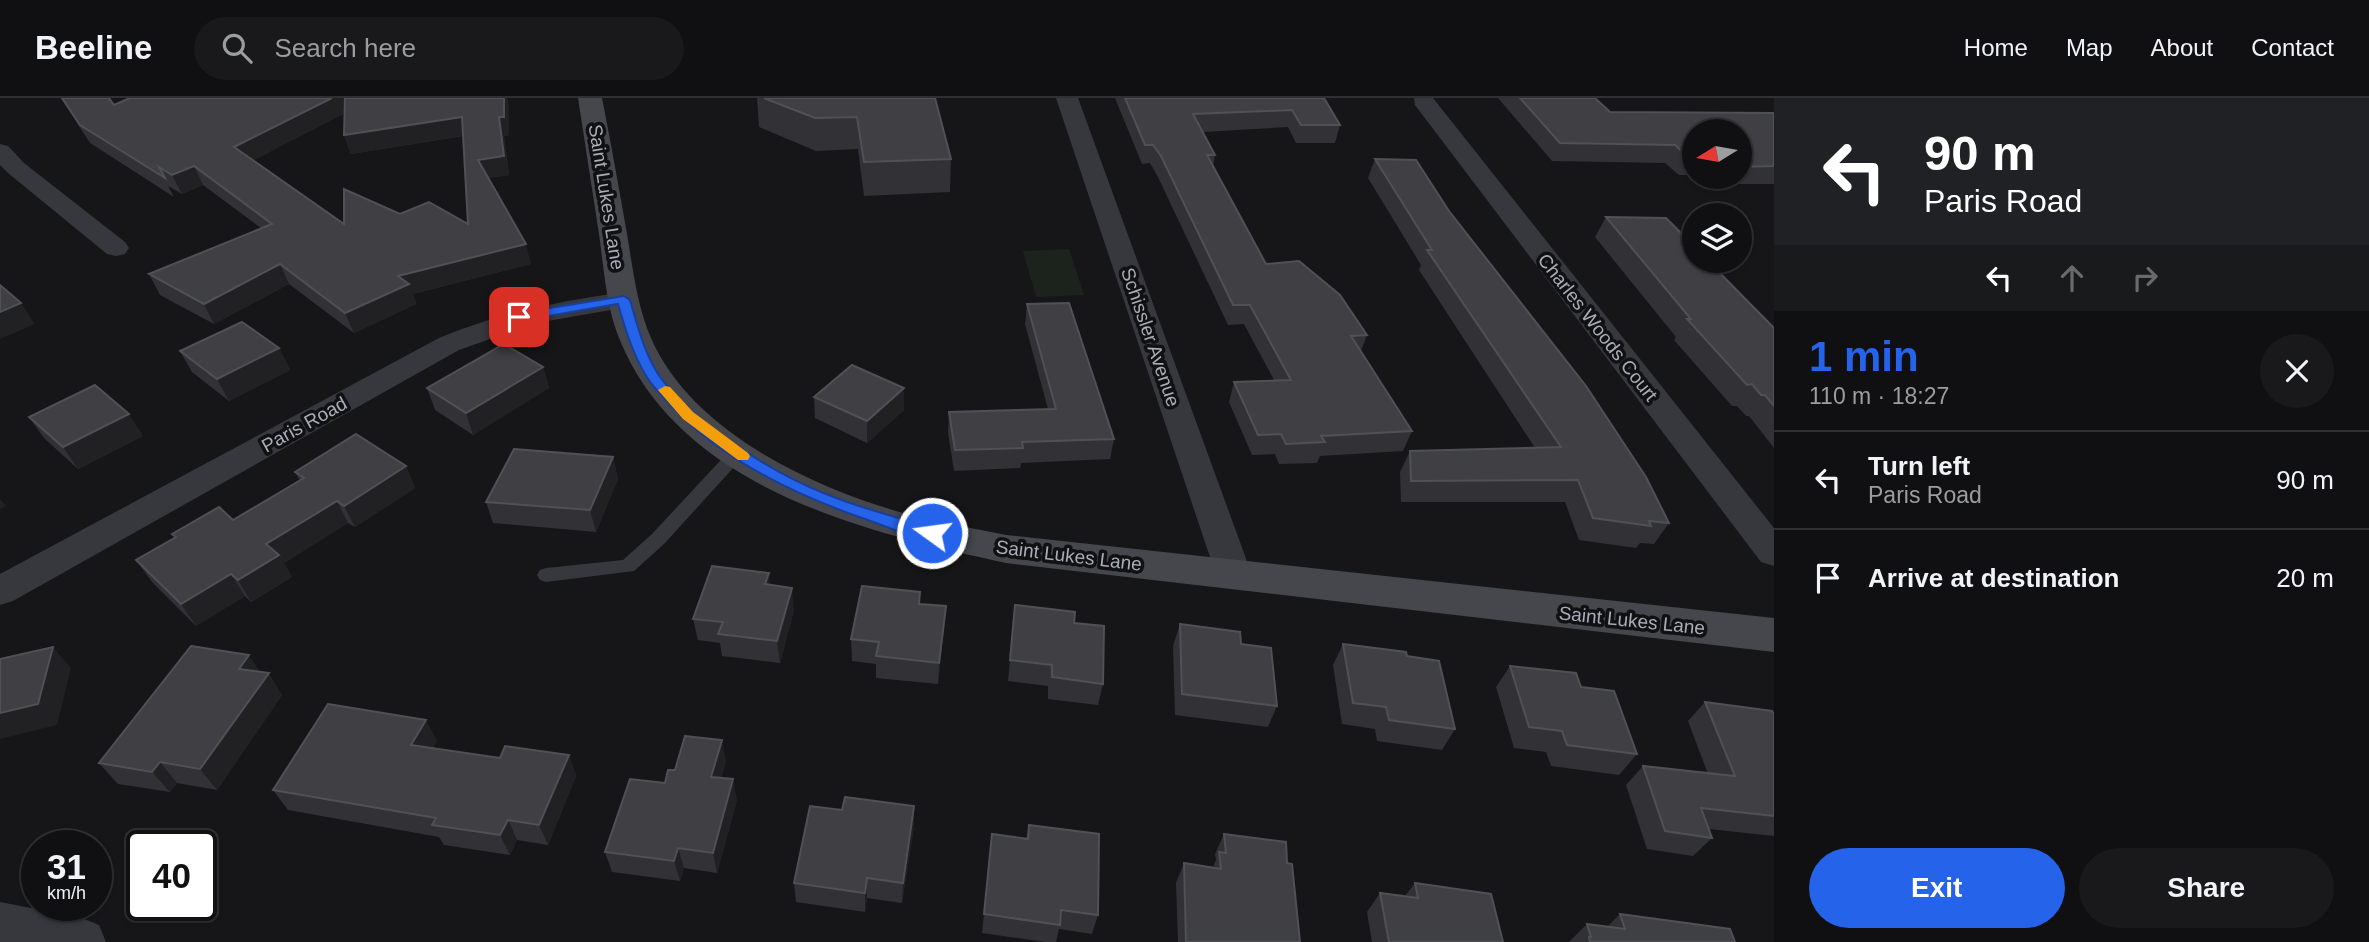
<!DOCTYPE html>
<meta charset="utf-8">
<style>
body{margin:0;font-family:Helvetica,sans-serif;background:#19191b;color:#f1f3f6;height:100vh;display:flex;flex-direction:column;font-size:26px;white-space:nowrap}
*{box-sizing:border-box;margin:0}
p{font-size:23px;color:#9c9d9f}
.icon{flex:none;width:38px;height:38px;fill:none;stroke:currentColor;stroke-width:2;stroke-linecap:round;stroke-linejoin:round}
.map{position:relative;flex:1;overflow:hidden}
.drawer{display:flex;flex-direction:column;background:#101012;width:595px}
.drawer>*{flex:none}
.banner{background:#202124;color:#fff;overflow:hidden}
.needle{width:46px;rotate:259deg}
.fabs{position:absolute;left:1682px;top:21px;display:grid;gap:14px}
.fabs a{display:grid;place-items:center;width:70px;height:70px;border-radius:50%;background:#101012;box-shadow:0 2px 5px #0004,0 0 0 2px #303032;font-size:35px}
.speed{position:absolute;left:21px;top:732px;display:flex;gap:14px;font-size:35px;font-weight:700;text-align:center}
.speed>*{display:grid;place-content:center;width:91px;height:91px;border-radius:50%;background:#101012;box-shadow:0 2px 5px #0004,0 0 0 2px #303032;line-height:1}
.speed small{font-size:18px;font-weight:400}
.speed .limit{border:4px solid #111;border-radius:10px;background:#fff;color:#111}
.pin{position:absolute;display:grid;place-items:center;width:60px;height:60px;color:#fff;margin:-30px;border-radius:14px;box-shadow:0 4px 10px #0006}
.me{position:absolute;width:77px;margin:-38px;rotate:284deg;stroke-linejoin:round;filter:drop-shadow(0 0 5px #0008)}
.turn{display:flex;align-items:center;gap:24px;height:147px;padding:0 35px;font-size:32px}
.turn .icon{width:91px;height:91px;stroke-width:2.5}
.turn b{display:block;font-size:49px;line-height:60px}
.lanes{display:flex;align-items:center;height:66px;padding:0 35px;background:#0003;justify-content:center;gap:35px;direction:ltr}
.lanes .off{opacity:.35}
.round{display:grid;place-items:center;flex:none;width:74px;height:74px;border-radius:37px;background:#19191b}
.overview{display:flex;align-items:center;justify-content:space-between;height:119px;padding:0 35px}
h1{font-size:42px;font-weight:800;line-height:52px;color:#2563eb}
.button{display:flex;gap:14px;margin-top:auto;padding:14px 35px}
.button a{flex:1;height:80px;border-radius:42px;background:#2563eb;color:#fff;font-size:28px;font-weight:800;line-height:80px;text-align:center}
.button a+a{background:#19191b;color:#f1f3f6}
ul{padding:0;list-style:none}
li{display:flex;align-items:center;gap:21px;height:98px;padding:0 35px;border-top:2px solid #303032}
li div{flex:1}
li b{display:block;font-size:26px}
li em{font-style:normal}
header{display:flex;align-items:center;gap:42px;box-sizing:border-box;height:98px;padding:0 35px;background:#101012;border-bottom:2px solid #303032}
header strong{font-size:33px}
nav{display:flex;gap:38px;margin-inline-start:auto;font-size:24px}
.search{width:490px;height:63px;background:#19191b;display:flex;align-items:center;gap:18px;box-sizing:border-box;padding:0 24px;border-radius:38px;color:#9c9d9f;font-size:26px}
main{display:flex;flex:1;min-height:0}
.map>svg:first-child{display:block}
.green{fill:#1c231d}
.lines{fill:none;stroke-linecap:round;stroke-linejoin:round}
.lane{fill:#37383d;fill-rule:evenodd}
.street{fill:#37383d;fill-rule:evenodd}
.secondary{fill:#45474d;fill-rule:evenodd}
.wall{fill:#323236;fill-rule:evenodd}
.shaded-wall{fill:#212124}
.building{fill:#3f3f44;stroke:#4f5156;stroke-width:2}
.route{fill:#2563eb;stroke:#184099;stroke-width:2}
.slow{fill:#f59e0b}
.labels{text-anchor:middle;stroke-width:7;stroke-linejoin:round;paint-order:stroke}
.street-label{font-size:19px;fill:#a8adb8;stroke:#111113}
</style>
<header>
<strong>Beeline</strong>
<div class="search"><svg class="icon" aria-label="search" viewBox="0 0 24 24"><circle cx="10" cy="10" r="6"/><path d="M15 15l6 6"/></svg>Search here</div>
<nav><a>Home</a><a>Map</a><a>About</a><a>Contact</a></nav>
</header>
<main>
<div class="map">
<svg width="1774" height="844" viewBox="0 0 1774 844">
<rect width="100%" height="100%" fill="#161618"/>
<path class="green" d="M1069,151L1084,197L1036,199L1023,153Z"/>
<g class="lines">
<path class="lane" d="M738,349L746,354L744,358L664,446L634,473L546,484L540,482L537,477L540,472L546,470L623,462L652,436L732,350Z"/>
<g class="street">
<path d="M1056,0H1078L1252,477L1247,487L1234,491L1221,487L1216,477Z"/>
<path d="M1414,0H1433L1774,430V468L1761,464L1415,7Z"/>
<path d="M0,46L8,48L24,65L125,144L129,150L125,156L116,158L107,156L8,75L0,67Z"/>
<path d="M624,194L634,196L638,202L634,208L536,225L459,252L13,503L0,507V476L439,240C499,215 560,203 624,194Z"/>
<path d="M0,804L82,820L99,827L106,844H0Z"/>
</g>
<path class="secondary" d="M578,0H602C611,45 619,91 627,136C633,171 637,208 651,240C691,333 814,391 907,416C939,425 973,430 1006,437L1774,520V554L1006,465C865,434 679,390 619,240C606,208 604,171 599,136C592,91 585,45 578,0Z"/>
</g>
<g class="wall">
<path d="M61,0H109L114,7L508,0L509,37L504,38L509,77L488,80L531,166L413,196L416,206L354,235L289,186L214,226L160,197L149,176L261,130L203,87L182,96L168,88L174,99L90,45ZM345,15L344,37L351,56L463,38L468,126L400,116L344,126L253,62Z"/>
<path d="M757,0H935L951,61L950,94L864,98L858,51L816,53L759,29Z"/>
<path d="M1115,0H1324L1340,27L1335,45H1296L1288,29L1203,34L1215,57L1213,69L1266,166L1367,237L1361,253L1412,333L1403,353L1320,358L1317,365L1279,366L1275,356L1252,357L1229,304L1234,284L1274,282L1244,226L1228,227L1157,77L1150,65L1142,66Z"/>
<path d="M1498,0H1595L1610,14L1774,15V86H1723L1714,79H1740V33H1694V77H1679L1665,65L1552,63Z"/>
<path d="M1375,61L1449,113L1669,425L1654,446L1640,445L1636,450L1579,442L1565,404H1401L1400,374L1410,353L1535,350L1419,172L1421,167L1368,80Z"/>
<path d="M1606,119L1774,230V350L1749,318H1746L1737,308H1732L1674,242L1676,239L1595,139Z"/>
<path d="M1027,206L1114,341L1110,361L1021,365L1020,370L954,373L948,335L949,314L1048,311L1025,226Z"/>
<path d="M279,250L290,272L229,303L192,274L180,253Z"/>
<path d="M543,269L549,290L473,337L435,312L427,290Z"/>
<path d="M904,290V312L867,345L815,320L814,299Z"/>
<path d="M29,319L143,338L78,371L44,340Z"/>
<path d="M613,359L618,381L596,434L493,425L486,404Z"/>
<path d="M406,368L415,390L355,429L348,425L284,465L292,479L251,504L245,498L196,528L152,484L136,462L175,440L172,436L233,422L300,383L295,374Z"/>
<path d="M770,487L794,512L780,565L722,558L720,545L698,542L693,521Z"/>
<path d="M920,494V506L944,530L938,586L876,580V566L852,563L851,541Z"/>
<path d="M1015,507L1074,525L1103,586L1098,607L1048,601V588L1008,583Z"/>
<path d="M1180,526L1241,546L1277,608L1268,629L1175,617L1173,548Z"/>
<path d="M1343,546L1407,558L1455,631L1442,652L1377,643L1375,631L1342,626L1333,567Z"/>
<path d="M1510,568L1581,589L1637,656L1619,677L1551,668L1546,654L1514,650L1496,589Z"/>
<path d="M260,574L282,597L217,692L177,685L170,694L118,686L99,665Z"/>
<path d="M1705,604L1774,616V738L1709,731L1712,740L1693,758L1647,751L1626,687L1643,668L1708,676L1688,623Z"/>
<path d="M437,643L432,650L500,660L569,657L576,678L548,747L517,742L510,757L444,747L439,739L288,712L273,692Z"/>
<path d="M726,663L721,680L737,702L717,775L684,770L680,783L612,774L605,754L675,672Z"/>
<path d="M914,708V728L902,805L867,800L865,814L796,804L794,785L842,712Z"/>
<path d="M1029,727L1098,817L1092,836L1059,831L1056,844H1045L982,835L992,736L1026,741Z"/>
<path d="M1224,736L1287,765L1300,844H1178L1176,785L1184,765L1213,769L1216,762L1215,756Z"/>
<path d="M1415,785L1503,844H1372L1367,814L1380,795L1405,798Z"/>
<path d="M1620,816L1735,844H1569L1587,826L1608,828Z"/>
</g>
<g class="shaded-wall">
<path d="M332,0H347L351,12L243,68L234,49Z"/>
<path d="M504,0H508L509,37L504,38L509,77L483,81L478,62Z"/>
<path d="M462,19L467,37L351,56L344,37Z"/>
<path d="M194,68L203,87L182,96L172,77Z"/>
<path d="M526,146L531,166L413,196L416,206L354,235L345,215L398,178Z"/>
<path d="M280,166L289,186L214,226L204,206Z"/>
<path d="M21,205L35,226L0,241V214Z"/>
<path d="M279,250L290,272L229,303L217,281Z"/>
<path d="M543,269L549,290L473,337L466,315Z"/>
<path d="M904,290V312L867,345V323Z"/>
<path d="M129,316L143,338L78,371L63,349Z"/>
<path d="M613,359L618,381L596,434L590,412Z"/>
<path d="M406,368L415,390L355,429L344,408Z"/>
<path d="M0,401L6,408L0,411Z"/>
<path d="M337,403L348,425L284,465L292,479L251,504L238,482L266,446Z"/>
<path d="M769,475L771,497L765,486Z"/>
<path d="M231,476L245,498L196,528L181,506Z"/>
<path d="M792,490L794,512L780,565L777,543Z"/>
<path d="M946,508L944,530L938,586L939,565Z"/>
<path d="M53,549L71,570L57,627L0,641V615Z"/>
<path d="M249,557L263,579L239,571Z"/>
<path d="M269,575L282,597L217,692L200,671Z"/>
<path d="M426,622L437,643L423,668L411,647Z"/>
<path d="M722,642L726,663L715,699L711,679Z"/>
<path d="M569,657L576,678L548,747L539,727Z"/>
<path d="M160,664L177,685L170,694L152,674Z"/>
<path d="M733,681L737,702L717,775L713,755Z"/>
<path d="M914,708V728L902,805L903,785Z"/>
<path d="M508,722L517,742L510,757L500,737Z"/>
<path d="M678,750L684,770L680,783L674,763Z"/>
<path d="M867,780V800L865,814V795Z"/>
</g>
<g class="building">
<path d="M62,0H109L114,7L130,0H332L234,49L344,126V91L400,116L429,104L468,126L462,19L344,37L345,0H504V19H499L504,58L478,62L526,146L398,178L409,186L345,215L280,166L204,206L149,176L272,126L194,68L172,77L159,69L165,80L80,27Z"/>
<path d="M764,0H935L951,61L864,64L857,19L815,20Z"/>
<path d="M1125,0H1324L1340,27H1301L1292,12L1193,16L1215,57H1207L1266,166L1299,163L1340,197L1367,237L1351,238L1412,333L1321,338L1325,344L1286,346L1281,336L1258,337L1234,284L1291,282L1250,207H1233L1161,58L1153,47H1145Z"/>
<path d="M1520,0H1595L1610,14L1774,15V68L1740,69V33H1694V59H1688L1675,47L1560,45Z"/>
<path d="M1375,61L1416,62L1449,113L1586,288L1646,379L1669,425L1649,423L1651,428L1593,420L1578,382L1411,383L1410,353L1561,349L1427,152H1432Z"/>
<path d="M1606,119L1666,120L1694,148V163H1708L1774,230V308L1765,297H1761L1752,286L1747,287L1687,221H1691Z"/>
<path d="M0,187L21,205L0,214Z"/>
<path d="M1069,205L1114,341L1022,344L1023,350L955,352L949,314L1056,311L1027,206Z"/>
<path d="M242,224L279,250L217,281L180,253Z"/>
<path d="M504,246L543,269L466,315L427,290Z"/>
<path d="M852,267L904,290L867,323L814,299Z"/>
<path d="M95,287L129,316L63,349L29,319Z"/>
<path d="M356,336L406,368L344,408L337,403L266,446L279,457L238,482L231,476L181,506L136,462L176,439L172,436L219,409L233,422L304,380L295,374Z"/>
<path d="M514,351L613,359L590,412L486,404Z"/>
<path d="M712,468L769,475L765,486L792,490L777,543L718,536L723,524L693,521Z"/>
<path d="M862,488L920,494L919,506L946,508L939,565L876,558L879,544L851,541Z"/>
<path d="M1015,507L1075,514L1074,525L1104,528L1103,586L1052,579V567L1010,562Z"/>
<path d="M1180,526L1240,534L1241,546L1271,550L1277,608L1182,596Z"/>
<path d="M1343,546L1406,554L1407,558L1439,563L1455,631L1389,622L1386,609L1353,605Z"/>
<path d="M191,548L249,557L239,571L269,575L200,671L160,664L152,674L99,665Z"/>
<path d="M53,549L38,606L0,615V561Z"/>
<path d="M1510,568L1576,575L1581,589L1614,593L1637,656L1567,647L1562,633L1529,629Z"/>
<path d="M1705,604L1772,613L1774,616V718L1701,710L1712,740L1665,733L1643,668L1735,678Z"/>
<path d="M328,606L426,622L411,647L500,660L505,648L569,657L539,727L508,722L500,737L432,727L436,720L273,692Z"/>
<path d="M685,638L722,642L711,679L733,681L713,755L678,750L674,763L605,754L630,681L665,685L668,672H675Z"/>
<path d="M845,699L914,708L903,785L867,780L865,795L794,785L810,708L842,712Z"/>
<path d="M1029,727L1099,736L1098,817L1061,812L1060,827L984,816L992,736L1028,741Z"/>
<path d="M1224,736L1286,744L1287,765L1292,766L1300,844H1186L1184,765L1221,771L1219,754L1226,755Z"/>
<path d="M1415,785L1491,796L1503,844H1389L1380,795L1418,800Z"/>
<path d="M1620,816L1730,831L1735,844H1590L1589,839H1591L1587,826L1625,831Z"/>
</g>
<path class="route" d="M624,198L630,202C637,226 644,254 658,276C691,324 772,375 826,396C862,411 900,420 937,431L940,435L937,439C919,444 883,427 865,421C792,396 717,360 665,301C658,293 650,286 645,276C632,254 625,230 618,206L519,223L513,219L519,215Z"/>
<path class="slow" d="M665,288L670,289L693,314L748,355L750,358L748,362H738L683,321L658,292Z"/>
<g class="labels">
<g class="street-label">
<text transform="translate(607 99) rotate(81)" y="7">Saint Lukes Lane</text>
<text transform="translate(1598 229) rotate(52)" y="7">Charles Woods Court</text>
<text transform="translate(1151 239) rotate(71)" y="7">Schissler Avenue</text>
<text transform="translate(304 326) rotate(-29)" y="7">Paris Road</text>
<text transform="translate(1069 457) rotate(7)" y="7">Saint Lukes Lane</text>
<text transform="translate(1632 522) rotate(6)" y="7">Saint Lukes Lane</text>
</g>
</g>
</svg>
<div class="fabs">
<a><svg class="needle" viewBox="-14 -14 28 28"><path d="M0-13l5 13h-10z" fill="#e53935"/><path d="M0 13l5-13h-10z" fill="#9c9d9f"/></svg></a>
<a><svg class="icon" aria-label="layers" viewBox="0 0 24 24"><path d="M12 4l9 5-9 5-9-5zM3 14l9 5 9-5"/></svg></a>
</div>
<div class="speed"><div>31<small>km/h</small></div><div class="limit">40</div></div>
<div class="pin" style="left:519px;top:219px;background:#d93025"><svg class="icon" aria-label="arrive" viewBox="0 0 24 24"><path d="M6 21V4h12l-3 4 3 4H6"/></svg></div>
<svg class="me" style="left:932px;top:435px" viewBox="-20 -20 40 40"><circle r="17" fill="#2563eb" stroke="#fff" stroke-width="3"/><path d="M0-11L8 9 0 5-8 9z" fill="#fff"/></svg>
</div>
<section class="drawer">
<div class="banner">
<div class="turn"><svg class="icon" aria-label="left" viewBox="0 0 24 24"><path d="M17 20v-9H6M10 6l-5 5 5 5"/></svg><div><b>90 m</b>Paris Road</div></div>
<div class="lanes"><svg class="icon" aria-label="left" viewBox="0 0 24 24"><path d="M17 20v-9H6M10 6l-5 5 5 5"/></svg><svg class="icon off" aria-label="ahead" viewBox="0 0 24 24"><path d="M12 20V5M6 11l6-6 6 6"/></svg><svg class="icon off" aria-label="right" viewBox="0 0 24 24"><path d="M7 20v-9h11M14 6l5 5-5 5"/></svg></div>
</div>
<div class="overview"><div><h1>1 min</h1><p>110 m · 18:27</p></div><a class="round"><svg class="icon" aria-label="close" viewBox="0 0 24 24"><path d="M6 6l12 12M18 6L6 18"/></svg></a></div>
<ul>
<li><svg class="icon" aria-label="left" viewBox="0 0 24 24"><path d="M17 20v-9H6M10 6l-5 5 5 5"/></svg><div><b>Turn left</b><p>Paris Road</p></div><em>90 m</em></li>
<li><svg class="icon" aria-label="arrive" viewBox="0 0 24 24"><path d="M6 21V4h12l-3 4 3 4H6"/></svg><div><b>Arrive at destination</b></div><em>20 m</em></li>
</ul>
<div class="button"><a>Exit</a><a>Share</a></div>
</section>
</main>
